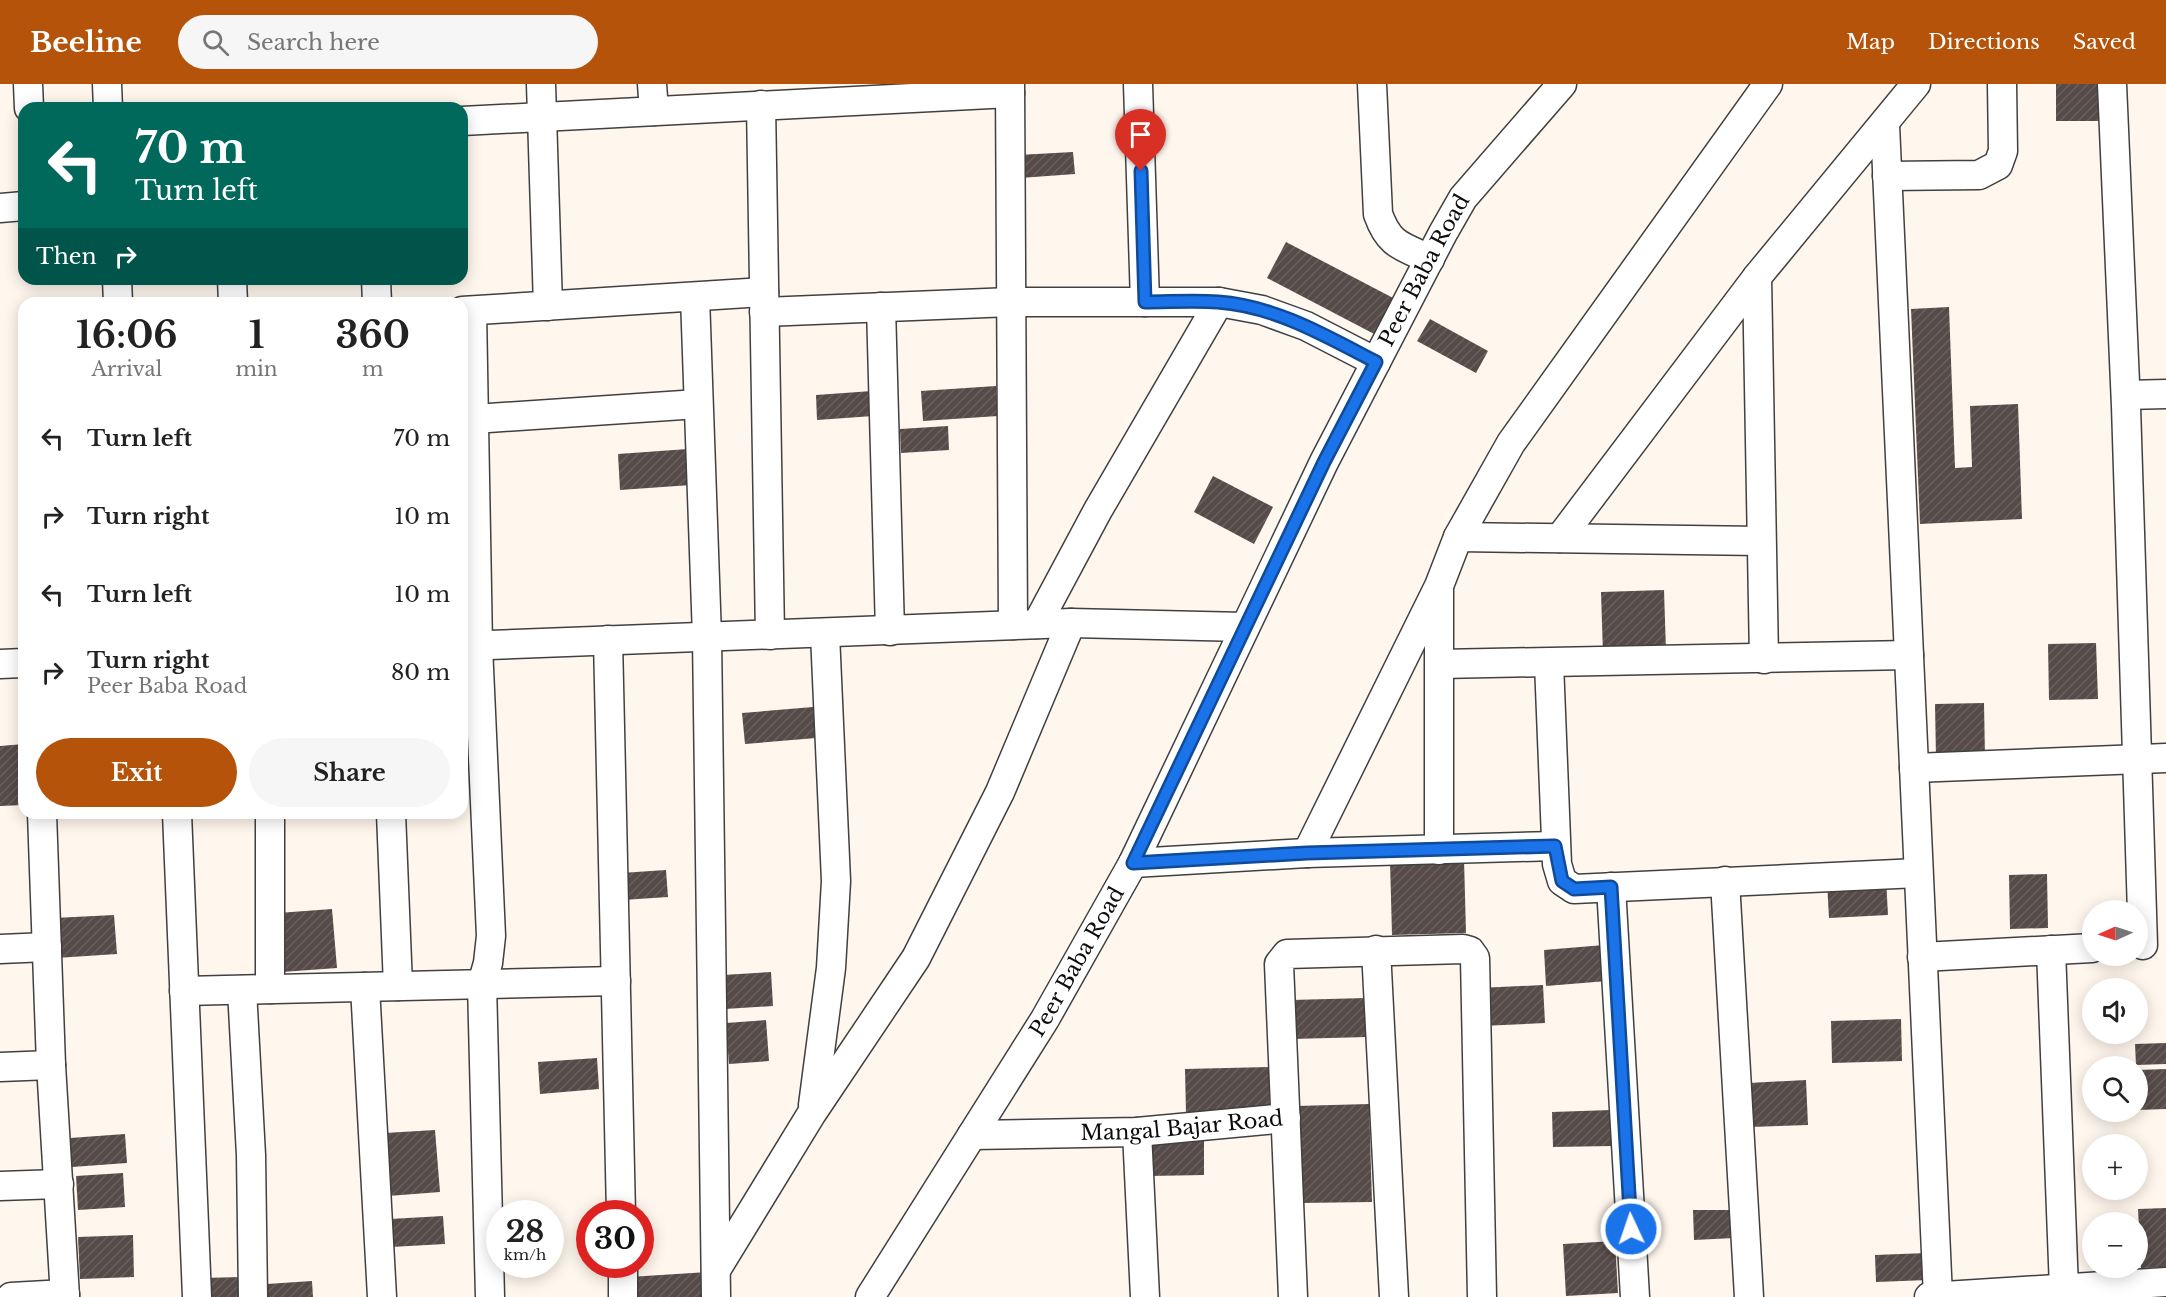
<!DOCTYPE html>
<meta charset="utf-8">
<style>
body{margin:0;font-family:"Libre Baskerville",serif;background:#f6f6f6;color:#222;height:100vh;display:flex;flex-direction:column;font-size:22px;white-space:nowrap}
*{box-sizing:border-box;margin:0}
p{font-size:20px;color:#767676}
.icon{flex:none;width:33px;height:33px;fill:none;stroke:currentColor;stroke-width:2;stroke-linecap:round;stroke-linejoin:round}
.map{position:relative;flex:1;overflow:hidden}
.panel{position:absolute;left:18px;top:213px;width:450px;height:522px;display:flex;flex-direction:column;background:#fff;border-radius:18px;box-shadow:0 3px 15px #0003}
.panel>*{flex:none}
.top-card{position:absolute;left:18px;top:18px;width:450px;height:183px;border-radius:18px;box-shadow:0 3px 15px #0003;background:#00695c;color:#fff;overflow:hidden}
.needle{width:39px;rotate:267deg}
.buttons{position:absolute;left:2082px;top:816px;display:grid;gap:12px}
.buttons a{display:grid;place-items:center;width:66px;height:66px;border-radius:50%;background:#fff;box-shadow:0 3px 15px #0003;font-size:30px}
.speed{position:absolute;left:486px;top:1116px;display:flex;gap:12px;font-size:30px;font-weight:700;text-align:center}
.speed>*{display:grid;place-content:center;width:78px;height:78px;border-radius:50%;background:#fff;box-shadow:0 3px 15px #0003;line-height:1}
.speed small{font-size:15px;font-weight:400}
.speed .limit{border:9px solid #d22;background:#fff;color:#111}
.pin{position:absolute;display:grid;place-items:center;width:51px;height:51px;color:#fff;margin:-62px -26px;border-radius:50% 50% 50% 0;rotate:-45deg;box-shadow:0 0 6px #0007}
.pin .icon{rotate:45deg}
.me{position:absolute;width:66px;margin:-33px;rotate:357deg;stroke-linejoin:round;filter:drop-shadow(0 0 4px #0008)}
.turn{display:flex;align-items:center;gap:21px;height:126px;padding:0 18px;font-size:27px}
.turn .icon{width:78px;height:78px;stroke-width:2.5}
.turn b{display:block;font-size:42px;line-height:51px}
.then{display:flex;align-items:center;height:57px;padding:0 18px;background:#0003;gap:12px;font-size:22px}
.eta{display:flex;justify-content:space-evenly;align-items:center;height:102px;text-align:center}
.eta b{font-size:36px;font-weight:800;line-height:42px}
.cta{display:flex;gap:12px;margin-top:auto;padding:12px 18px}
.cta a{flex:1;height:69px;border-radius:36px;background:#b45309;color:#fff;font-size:24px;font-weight:800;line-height:69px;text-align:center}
.cta a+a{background:#f6f6f6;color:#222}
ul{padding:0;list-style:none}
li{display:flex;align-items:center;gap:18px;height:78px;padding:0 18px}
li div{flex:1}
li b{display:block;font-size:22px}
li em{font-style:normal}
header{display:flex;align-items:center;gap:36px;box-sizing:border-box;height:84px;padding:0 30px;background:#b45309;color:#fff}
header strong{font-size:28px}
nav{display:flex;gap:33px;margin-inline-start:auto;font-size:21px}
.search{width:420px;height:54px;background:#f6f6f6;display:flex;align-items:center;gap:15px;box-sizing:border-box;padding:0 21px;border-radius:33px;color:#767676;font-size:22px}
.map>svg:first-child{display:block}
.building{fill:url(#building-hatch)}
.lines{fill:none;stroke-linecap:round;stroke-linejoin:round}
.street-casing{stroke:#404040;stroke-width:31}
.street{stroke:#fff;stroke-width:28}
.route-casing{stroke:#114b97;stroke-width:15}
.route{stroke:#1a73e8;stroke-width:10}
.labels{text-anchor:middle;stroke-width:6;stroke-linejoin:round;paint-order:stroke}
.street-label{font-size:21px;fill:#0d0d0d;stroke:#fff}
</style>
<header>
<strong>Beeline</strong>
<div class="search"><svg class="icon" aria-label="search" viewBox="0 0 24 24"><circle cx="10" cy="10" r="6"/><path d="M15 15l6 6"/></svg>Search here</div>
<nav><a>Map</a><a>Directions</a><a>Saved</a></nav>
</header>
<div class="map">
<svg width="2166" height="1213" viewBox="0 0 2166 1213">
<defs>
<pattern id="building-hatch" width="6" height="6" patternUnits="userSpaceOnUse" patternTransform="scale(1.5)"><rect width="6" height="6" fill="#564b49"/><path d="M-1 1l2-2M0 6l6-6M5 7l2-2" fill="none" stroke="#69605f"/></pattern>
</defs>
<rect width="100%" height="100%" fill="#fff6ed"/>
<g class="building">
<path d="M2056,0H2106L2105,37H2056Z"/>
<path d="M1073,68L1075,90L1020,94L1018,71Z"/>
<path d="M1286,158L1397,216L1378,252L1267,194Z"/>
<path d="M1949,223L1955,384L1972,383L1970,322L2018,320L2022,435L1920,440L1911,225Z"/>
<path d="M1430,235L1488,267L1476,289L1417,257Z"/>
<path d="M996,302L998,332L923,337L921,307Z"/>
<path d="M872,307L873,332L817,336L816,311Z"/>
<path d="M948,342L949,366L901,369L900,345Z"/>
<path d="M688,365L691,401L620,406L618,370Z"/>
<path d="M1213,392L1273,423L1254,460L1194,428Z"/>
<path d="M1664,506L1666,567L1603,570L1601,508Z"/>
<path d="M2096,559L2098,615L2049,616L2048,560Z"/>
<path d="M1984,619L1985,673L1936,674L1935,620Z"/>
<path d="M813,623L816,654L745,660L742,629Z"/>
<path d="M24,660V721L0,722V662Z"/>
<path d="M1464,775L1466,849L1392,851L1390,777Z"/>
<path d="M666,786L668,813L623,816L621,789Z"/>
<path d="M2047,790L2048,844L2010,845L2009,791Z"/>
<path d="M1886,795L1888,831L1829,834L1827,798Z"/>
<path d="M332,825L337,884L282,888L278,829Z"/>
<path d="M114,831L117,870L56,874L54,834Z"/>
<path d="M1604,861L1607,897L1546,902L1544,866Z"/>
<path d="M771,888L773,922L725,925L723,891Z"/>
<path d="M1543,901L1545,939L1481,942L1479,904Z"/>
<path d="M1366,914L1367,953L1292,955L1291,916Z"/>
<path d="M1901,935L1902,977L1832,979L1831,937Z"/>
<path d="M766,936L769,977L729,980L726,939Z"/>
<path d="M2166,959V980L2136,981L2135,960Z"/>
<path d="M597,974L599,1005L540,1010L538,978Z"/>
<path d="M1269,983L1270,1028L1186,1030L1185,985Z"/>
<path d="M2166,985V1025L2138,1026V986Z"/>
<path d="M1806,996L1808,1041L1750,1043L1749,999Z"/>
<path d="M1369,1020L1372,1118L1299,1119L1296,1022Z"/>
<path d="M1611,1026L1612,1062L1553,1063L1552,1028Z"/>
<path d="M435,1046L440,1108L388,1112L385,1049Z"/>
<path d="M125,1050L127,1079L72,1083L70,1054Z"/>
<path d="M1204,1056V1091L1149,1092L1148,1057Z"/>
<path d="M123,1089L125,1123L78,1126L76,1092Z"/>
<path d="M2166,1124V1183L2141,1184L2138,1125Z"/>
<path d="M1693,1126H1734V1154L1694,1156Z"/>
<path d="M443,1132L445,1160L391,1163L390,1135Z"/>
<path d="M133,1151L134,1193L80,1195L78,1153Z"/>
<path d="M1615,1157L1618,1209L1566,1212L1563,1160Z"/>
<path d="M1927,1169L1928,1196L1876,1198L1875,1171Z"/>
<path d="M708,1188L709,1213H629V1193Z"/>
<path d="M244,1193L245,1213H202L200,1194Z"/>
<path d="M312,1197L313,1213H268L267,1200Z"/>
</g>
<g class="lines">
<g class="street-casing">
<g id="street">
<path d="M28,0L29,24"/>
<path d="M107,0L108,24"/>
<path d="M541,0L548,222"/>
<path d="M652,0L654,27"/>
<path d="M1010,0L1013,541"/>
<path d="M1138,0L1145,218"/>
<path d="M1372,0L1378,130C1389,161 1401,162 1430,175"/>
<path d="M2112,0L2126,322L2143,861"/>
<path d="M761,21L770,551"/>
<path d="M462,37L1010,9"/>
<path d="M1885,41L1938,1213"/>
<path d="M1887,92L1979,91L1998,81L2003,67L2002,0"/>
<path d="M0,124L24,122"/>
<path d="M1757,193L1764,575"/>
<path d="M117,195L118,219"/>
<path d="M232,195L233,219"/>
<path d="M376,195L377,219"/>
<path d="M695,213L707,553L716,1213"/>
<path d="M881,223L890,547"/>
<path d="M462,227L764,208"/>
<path d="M472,227L478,562L491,852L488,879L482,900L490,1213"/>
<path d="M764,228L1011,218H1219L1262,226L1306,242L1376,278"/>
<path d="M2126,311L2166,310"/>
<path d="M474,335L698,320"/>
<path d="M1458,453L1761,457"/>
<path d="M1560,454L1757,193L1916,0"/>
<path d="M1037,540L1098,426L1219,218"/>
<path d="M608,556L621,1130"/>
<path d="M462,562L1071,539L1245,543"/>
<path d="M1549,579L1557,780L1562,797L1574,805L1918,789"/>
<path d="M0,580L24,579"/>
<path d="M1440,580L1909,571"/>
<path d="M1914,684L2166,674"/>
<path d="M42,729L51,981L65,1213"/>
<path d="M177,729L197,1213"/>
<path d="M270,729V905"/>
<path d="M391,729L398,902"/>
<path d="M1439,766V507"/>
<path d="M1307,769L1439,502L1458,453L1511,359L1768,0"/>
<path d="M1133,779L1307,769L1555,762"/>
<path d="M1725,797L1749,1213"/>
<path d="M1611,803L1635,1213"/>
<path d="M0,865L47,863"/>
<path d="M1376,866L1394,1213"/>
<path d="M2051,866L2064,1205"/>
<path d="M1922,873L2092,864"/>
<path d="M365,903L382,1213"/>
<path d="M242,906L251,1071L253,1213"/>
<path d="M184,907L616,897"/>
<path d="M0,983L51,981"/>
<path d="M813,1021L831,884L836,797L825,550"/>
<path d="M1137,1048L1145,1213"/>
<path id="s1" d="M972,1051L1137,1048L1286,1034"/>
<path d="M0,1102L59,1100"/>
<path d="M623,1180V1213"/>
<path d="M716,1186L812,1029L916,874L1000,708L1071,539"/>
<path d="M11,1213L65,1210"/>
<path id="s2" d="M870,1213L1045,935L1133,779L1324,378L1443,149L1463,114L1562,0"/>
<path d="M1293,1213L1279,880L1287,870L1463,865L1470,867L1475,874L1482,1213"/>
<path d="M1929,1213L2166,1198"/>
</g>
</g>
<use href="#street" class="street"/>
</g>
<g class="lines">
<g class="route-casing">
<path id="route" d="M1141,87L1145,218C1169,218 1194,216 1218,218C1275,222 1326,252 1376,278L1324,378L1133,779L1307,769L1555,762L1562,797L1574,805L1611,803L1631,1145"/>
</g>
<use href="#route" class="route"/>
</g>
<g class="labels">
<g class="street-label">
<text dy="7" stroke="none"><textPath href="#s2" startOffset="1168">Peer Baba Road</textPath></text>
<text dy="7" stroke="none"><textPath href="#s2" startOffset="394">Peer Baba Road</textPath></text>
<text dy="7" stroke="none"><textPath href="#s1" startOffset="210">Mangal Bajar Road</textPath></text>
</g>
</g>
</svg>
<div class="buttons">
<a><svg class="needle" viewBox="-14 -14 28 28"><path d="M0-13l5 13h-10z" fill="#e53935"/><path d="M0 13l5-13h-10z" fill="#767676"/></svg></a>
<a><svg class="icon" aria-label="sound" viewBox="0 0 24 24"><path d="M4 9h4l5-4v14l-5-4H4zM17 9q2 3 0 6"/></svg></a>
<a><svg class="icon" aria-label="search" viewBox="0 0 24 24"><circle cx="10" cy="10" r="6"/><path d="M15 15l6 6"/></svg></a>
<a>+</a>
<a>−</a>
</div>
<div class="speed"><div>28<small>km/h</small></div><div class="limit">30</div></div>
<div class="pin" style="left:1141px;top:87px;background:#d93025"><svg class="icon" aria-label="arrive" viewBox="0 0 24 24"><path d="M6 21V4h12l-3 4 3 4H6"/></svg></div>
<svg class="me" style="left:1631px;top:1145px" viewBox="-20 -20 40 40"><circle r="17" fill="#1a73e8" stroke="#fff" stroke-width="3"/><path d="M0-11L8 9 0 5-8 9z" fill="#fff"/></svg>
<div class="top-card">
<div class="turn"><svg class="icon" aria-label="left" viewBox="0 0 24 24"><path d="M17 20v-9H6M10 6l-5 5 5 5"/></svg><div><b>70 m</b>Turn left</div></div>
<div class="then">Then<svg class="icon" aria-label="right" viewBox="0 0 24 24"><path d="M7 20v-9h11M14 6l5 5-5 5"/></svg></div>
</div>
<section class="panel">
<div class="eta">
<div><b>16:06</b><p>Arrival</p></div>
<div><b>1</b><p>min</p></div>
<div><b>360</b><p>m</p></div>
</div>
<ul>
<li><svg class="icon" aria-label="left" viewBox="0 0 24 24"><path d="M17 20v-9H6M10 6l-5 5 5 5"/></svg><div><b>Turn left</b></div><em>70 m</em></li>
<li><svg class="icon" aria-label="right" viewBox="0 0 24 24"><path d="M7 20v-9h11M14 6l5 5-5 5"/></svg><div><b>Turn right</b></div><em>10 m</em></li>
<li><svg class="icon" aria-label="left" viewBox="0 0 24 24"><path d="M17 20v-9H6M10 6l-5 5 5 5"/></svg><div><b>Turn left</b></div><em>10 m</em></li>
<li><svg class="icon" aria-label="right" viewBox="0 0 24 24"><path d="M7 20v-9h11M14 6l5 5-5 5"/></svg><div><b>Turn right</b><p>Peer Baba Road</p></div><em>80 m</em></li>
</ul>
<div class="cta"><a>Exit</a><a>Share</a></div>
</section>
</div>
